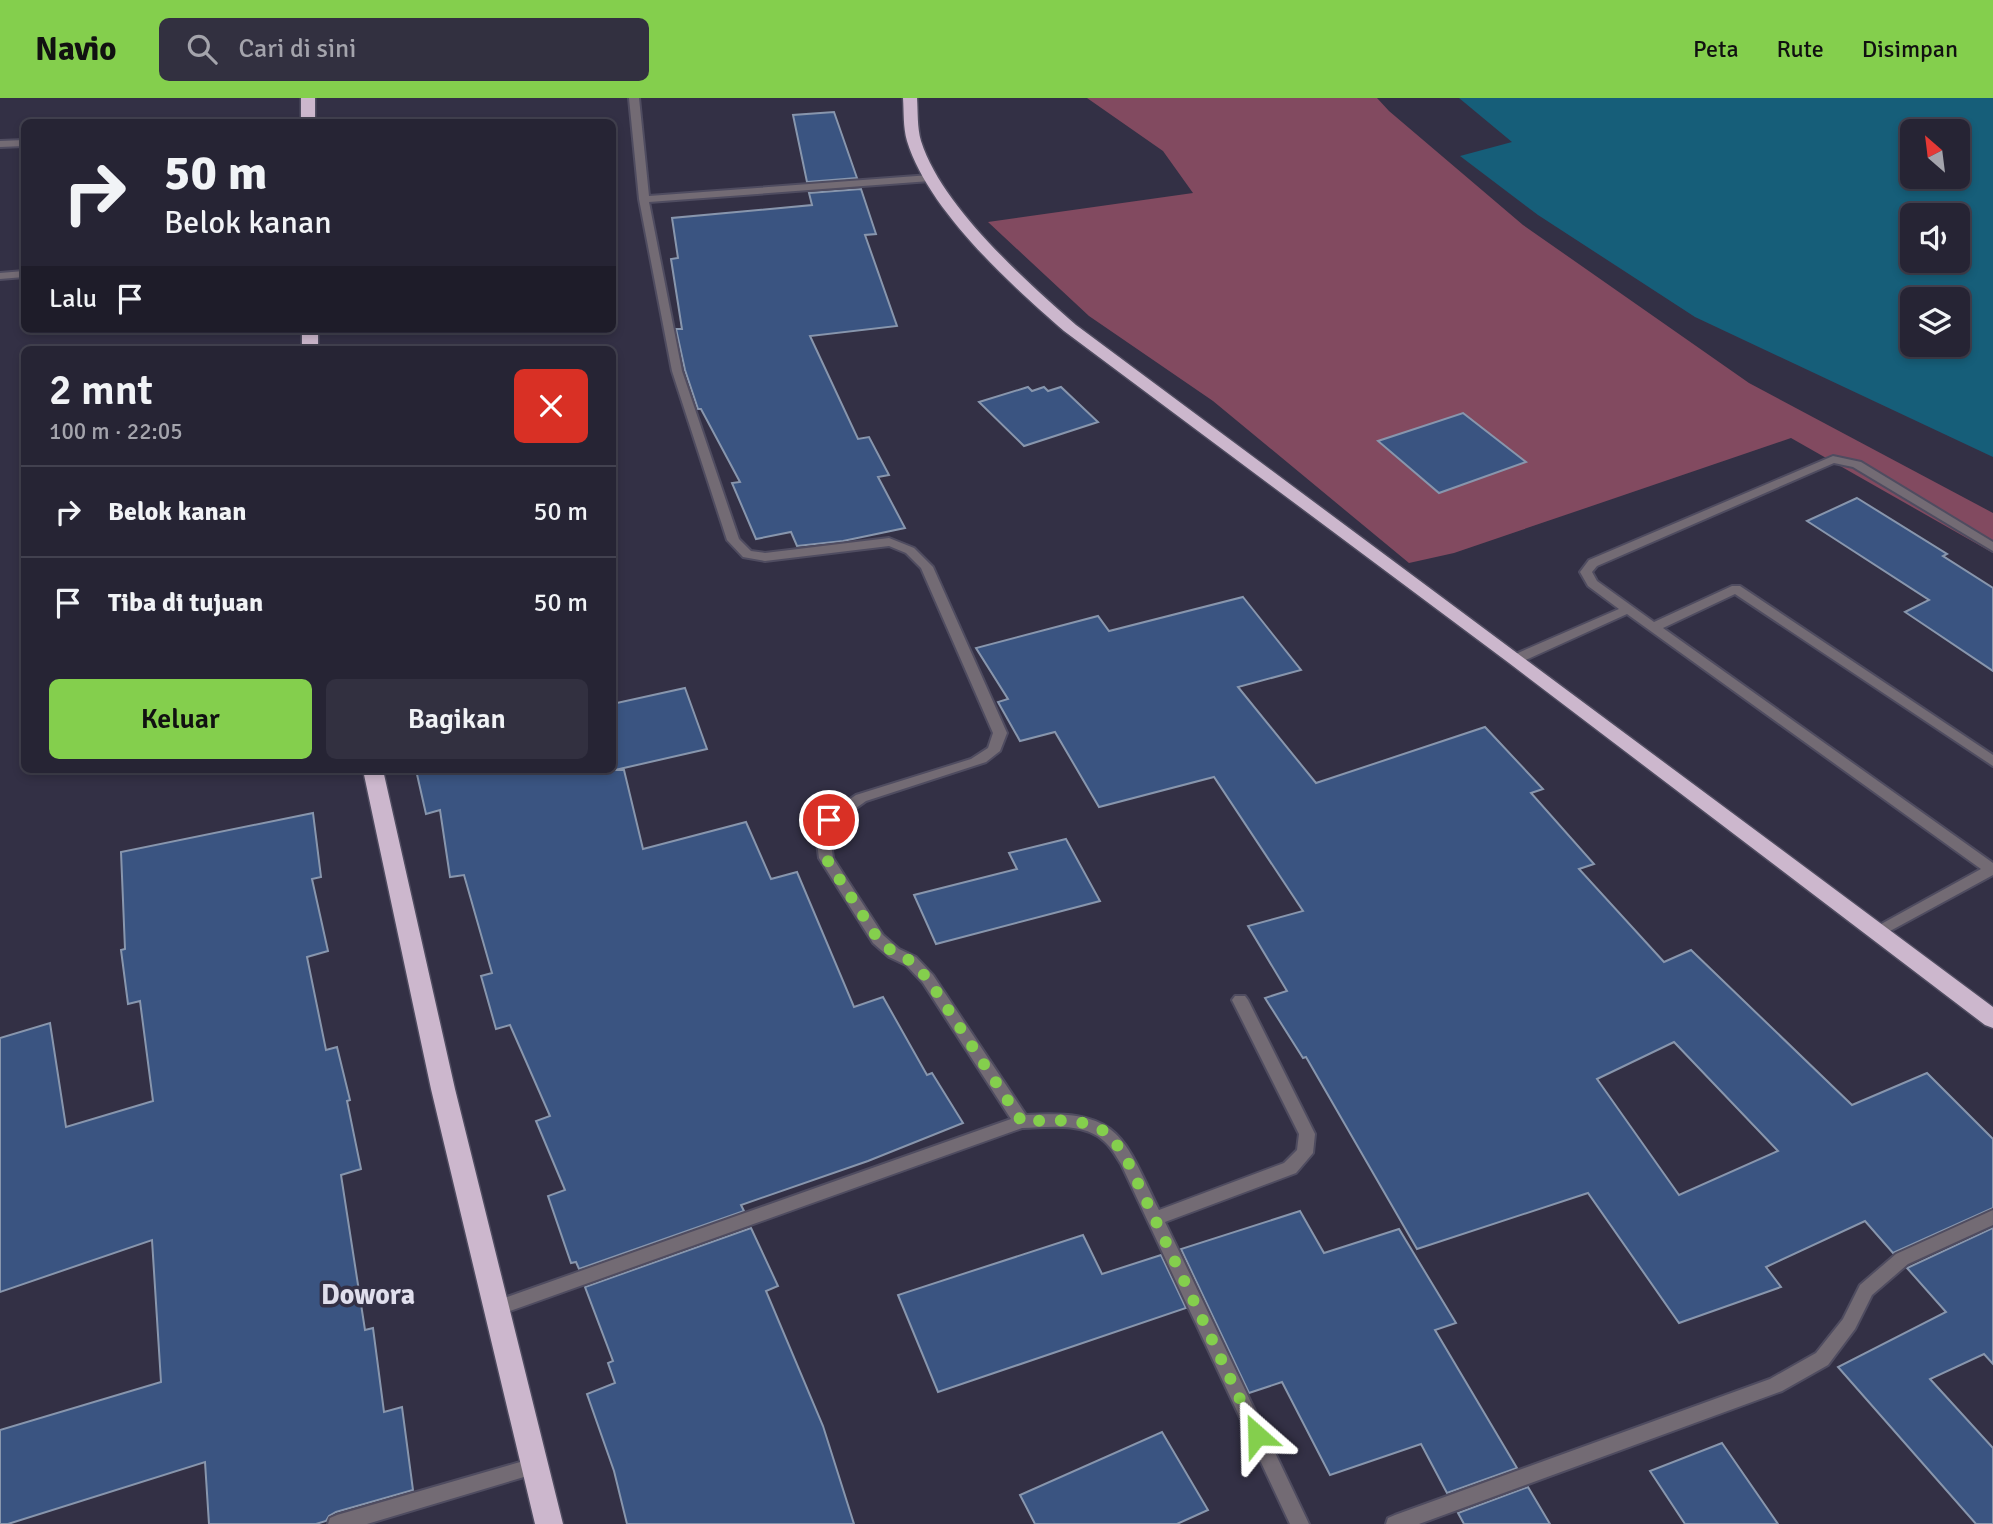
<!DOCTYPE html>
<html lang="id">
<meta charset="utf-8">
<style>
body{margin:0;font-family:Signika,sans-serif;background:#323040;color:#f1f3f6;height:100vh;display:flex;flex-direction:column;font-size:26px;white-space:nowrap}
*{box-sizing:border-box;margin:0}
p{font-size:23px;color:#a4a4ac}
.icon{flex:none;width:38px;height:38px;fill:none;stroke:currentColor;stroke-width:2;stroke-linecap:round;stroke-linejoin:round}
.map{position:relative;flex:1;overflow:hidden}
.drawer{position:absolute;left:21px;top:248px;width:595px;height:427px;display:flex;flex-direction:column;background:#262434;border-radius:10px;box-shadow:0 4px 10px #0003,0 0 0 2px #42414f}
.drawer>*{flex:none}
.top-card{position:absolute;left:21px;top:21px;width:595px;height:214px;border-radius:10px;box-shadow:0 4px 10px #0003,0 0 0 2px #42414f;background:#262434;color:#f1f3f6;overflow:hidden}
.needle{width:46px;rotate:332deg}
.controls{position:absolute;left:1900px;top:21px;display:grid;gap:14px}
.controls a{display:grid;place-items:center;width:70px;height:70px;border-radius:10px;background:#262434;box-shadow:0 4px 10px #0003,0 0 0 2px #42414f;font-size:35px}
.pin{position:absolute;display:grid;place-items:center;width:60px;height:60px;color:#fff;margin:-30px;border:4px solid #fff;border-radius:50%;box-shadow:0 2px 7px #0007}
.me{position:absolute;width:77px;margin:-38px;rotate:335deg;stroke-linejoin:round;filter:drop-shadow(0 0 5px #0008)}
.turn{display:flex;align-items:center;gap:24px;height:147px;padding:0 28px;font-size:32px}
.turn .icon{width:91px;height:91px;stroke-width:2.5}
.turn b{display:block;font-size:49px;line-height:60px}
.then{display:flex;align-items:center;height:66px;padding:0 28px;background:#0003;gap:14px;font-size:26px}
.round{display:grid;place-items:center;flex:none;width:74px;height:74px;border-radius:10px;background:#323040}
.head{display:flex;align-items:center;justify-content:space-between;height:119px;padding:0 28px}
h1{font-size:42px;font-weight:600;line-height:52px}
.button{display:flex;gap:14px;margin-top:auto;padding:14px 28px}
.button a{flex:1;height:80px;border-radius:10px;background:#84cf4d;color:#111;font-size:28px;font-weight:600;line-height:80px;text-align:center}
.button a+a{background:#323040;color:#f1f3f6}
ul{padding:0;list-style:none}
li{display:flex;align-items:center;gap:21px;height:91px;padding:0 28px;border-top:2px solid #42414f}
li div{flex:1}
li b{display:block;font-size:26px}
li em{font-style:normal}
header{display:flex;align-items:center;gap:42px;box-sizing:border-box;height:98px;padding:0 35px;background:#84cf4d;color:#111}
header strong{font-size:33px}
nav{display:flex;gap:38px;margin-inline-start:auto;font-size:24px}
.search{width:490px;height:63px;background:#323040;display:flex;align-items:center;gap:18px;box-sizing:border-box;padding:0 24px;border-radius:10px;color:#a4a4ac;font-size:26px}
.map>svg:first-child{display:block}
.forest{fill:#824a60}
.water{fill:#165e79;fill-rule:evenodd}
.building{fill:#3a5481;stroke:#8896ad;stroke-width:2;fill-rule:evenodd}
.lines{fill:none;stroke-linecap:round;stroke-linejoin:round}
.lane-casing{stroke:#4f4c60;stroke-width:4}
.street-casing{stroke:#4f4c60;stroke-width:4}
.highway-casing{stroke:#4f4c60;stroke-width:3}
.lane{fill:#736b74;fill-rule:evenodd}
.street{fill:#736b74;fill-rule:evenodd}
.highway{fill:#ccb7cd;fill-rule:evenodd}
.route{stroke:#84cf4d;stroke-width:12;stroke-dasharray:0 21.6}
.labels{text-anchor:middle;stroke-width:7;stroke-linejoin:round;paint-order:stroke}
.near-quarter-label{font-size:28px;font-weight:bold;fill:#e0deec;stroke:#333045}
</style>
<header>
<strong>Navio</strong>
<div class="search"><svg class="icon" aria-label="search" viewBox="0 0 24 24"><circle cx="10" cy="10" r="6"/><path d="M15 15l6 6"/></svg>Cari di sini</div>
<nav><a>Peta</a><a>Rute</a><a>Disimpan</a></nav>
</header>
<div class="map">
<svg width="1993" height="1426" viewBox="0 0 1993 1426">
<rect width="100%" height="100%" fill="#333045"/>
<path class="forest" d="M1087,0H1377L1389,13L1523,127L1749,285L1993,415V455L1791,340L1454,455L1409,465L1213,303L1089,218L988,124L1193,95L1163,53Z"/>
<path class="water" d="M1459,0H1993V359L1695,219L1538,117L1460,58L1512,44ZM1913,33H1958V79H1913ZM1913,117H1958V163H1913ZM1913,201H1958V247H1913Z"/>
<g class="building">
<path d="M834,14L857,80L807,84L793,17Z"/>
<path d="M861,91L876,136L865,137L897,228L810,238L858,341L869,339L889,377L878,379L905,430L843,443L797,448L791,434L756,441L732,385L740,384L701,311H698L685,272L676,231H682L671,161L678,160L672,120L812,107L809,95Z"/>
<path d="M1028,289L1032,293L1044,289L1048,293L1061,289L1098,324L1024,348L979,304Z"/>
<path d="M1463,315L1526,364L1439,395L1378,343Z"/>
<path d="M1857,400L1947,456L1943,458L1993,490V573L1905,514L1929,502L1807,423Z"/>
<path d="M1243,499L1301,572L1238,589L1316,685L1485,629L1543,691L1531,695L1594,766L1579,771L1664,864L1691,852L1852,1007L1927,975L1993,1041V1110L1893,1155L1865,1123L1766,1169L1781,1189L1679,1225L1588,1095L1417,1151L1306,959L1303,960L1265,900L1287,893L1248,828L1303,813L1214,679L1099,709L1055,634L1020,643L998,604L1008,601L976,550L1098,518L1109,533ZM1674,944L1778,1053L1679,1097L1597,981Z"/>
<path d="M685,590L707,651L615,672H624L643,751L746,724L771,781L797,774L854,909L883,899L927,977L932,975L963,1025L868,1063L741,1107L744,1113L579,1171L576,1164L571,1165L548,1098L565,1092L536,1023L550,1018L510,927L496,931L481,878L492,875L464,777L450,779L440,712L426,716L416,672H612V606Z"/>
<path d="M313,715L321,779L312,781L328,853L307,859L326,952L337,949L350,1002L347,1003L361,1071L341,1077L365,1232L373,1230L384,1314L402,1309L413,1392L336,1414L329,1418L326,1423L316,1426H209L205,1364L8,1426H0V1332L161,1284L152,1142L0,1194V940L50,925L66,1029L153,1003L140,903L128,906L121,852L125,851L121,754Z"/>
<path d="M1066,741L1100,803L936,846L914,797L1017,771L1009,755Z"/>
<path d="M1300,1113L1324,1155L1399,1131L1456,1225L1435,1232L1517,1370L1447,1395L1421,1346L1330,1377L1282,1284L1249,1295L1181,1151Z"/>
<path d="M751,1130L778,1188L766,1193L823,1328L854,1426H627L614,1373L587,1296L615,1285L608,1265L613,1263L585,1189Z"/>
<path d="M1993,1130V1266L1984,1256L1930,1281L1993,1350V1426H1976L1838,1269L1946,1214L1907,1170Z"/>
<path d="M1083,1137L1102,1176L1161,1157L1186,1210L938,1294L898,1197Z"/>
<path d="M1162,1334L1208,1412L1177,1426H1035L1020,1397Z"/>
<path d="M1722,1345L1778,1426H1685L1650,1373Z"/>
<path d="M1528,1389L1550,1426H1464L1458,1415Z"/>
</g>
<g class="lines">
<g class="lane-casing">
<path id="lane" d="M1833,358L1861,364L1993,444V453L1853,369L1834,365L1597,468L1592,474L1597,483L1654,524L1732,488H1740L1993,657V668L1735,496L1663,530L1993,765V777L1879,839L1874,838L1872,834L1874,830L1981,771L1627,516L1521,564H1511L1510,561L1511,558L1619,511L1588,488L1580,474L1589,462Z"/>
</g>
<g class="street-casing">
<g id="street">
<path d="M629,0H639L649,98L930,77L935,80L930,83L649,104L682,273L739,441L751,453L765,455L889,440L914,450L933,469L1007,635L1000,653L986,664L866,703L835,725L830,737L833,760L883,837L899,851L916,859L933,877L1026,1017C1119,1011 1123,1037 1159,1112L1284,1065L1297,1052L1299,1036L1232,902L1235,898H1245L1248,902L1315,1036L1313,1055L1296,1075L1165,1124L1309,1426H1290L1121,1066C1116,1058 1111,1049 1104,1043C1084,1024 1048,1029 1022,1030L496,1218L490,1215L487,1210L490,1205L1011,1021L923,885L906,867L889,859L873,845L819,760L816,737L824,719L856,697L971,661L988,650L993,635L921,470L906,455L889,448L765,463L743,459L727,442L672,273L639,101Z"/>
<path d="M24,42V48L0,49V43Z"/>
<path d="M24,173V179L0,181V175Z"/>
<path d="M1993,1112V1127L1908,1166L1872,1197L1855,1231L1828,1267L1782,1293L1419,1426H1386L1388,1420L1395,1417L1770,1281L1816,1255L1843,1221L1860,1187L1896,1156Z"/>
<path d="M534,1360L541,1362L543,1368L541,1374L534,1376L367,1426H328L330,1420L337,1417Z"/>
</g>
</g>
<g class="highway-casing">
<g id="highway">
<rect x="301" y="0" width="14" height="24"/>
<path d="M903,0H917C918,14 917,29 921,43C942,109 1024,181 1076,227L1993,909V930L1985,927L1509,565L1064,233C1011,187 928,112 907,43C903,29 904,14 903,0Z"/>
<rect x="302" y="231" width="16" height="21"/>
<path d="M363,672H383L455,991L563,1426H535L431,991Z"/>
</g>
</g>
<use href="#lane" class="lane"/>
<use href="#street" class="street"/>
<use href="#highway" class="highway"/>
</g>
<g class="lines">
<path class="route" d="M829,722L823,737L826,760L878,841L894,855L911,863L928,881L1022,1024C1048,1022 1091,1018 1111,1039C1117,1046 1122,1055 1127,1062L1257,1337"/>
</g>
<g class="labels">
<g class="near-quarter-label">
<text x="368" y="1206">Dowora</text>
</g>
</g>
</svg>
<div class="controls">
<a><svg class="needle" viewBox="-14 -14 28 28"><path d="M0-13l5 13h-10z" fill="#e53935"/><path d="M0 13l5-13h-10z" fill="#a4a4ac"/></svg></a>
<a><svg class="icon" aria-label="sound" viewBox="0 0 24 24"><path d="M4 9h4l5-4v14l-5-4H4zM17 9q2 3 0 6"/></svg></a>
<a><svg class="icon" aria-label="layers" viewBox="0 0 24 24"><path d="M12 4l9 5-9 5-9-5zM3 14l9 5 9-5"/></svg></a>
</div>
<div class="pin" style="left:829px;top:722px;background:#d93025"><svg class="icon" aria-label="arrive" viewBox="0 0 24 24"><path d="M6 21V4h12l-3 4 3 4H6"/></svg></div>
<svg class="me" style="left:1257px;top:1337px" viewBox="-20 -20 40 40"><path d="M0-17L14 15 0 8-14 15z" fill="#84cf4d" stroke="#fff" stroke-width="4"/></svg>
<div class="top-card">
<div class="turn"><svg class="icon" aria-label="right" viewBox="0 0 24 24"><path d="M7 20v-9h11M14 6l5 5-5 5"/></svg><div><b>50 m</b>Belok kanan</div></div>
<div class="then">Lalu<svg class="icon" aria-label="arrive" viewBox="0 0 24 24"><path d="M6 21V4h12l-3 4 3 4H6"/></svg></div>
</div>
<section class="drawer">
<div class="head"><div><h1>2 mnt</h1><p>100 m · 22:05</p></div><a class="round" style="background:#d93025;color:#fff"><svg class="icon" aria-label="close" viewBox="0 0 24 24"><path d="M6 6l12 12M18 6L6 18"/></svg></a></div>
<ul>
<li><svg class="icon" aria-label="right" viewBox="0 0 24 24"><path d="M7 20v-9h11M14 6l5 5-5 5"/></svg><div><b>Belok kanan</b></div><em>50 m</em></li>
<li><svg class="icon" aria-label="arrive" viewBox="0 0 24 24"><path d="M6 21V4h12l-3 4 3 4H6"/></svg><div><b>Tiba di tujuan</b></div><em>50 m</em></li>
</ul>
<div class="button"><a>Keluar</a><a>Bagikan</a></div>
</section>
</div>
